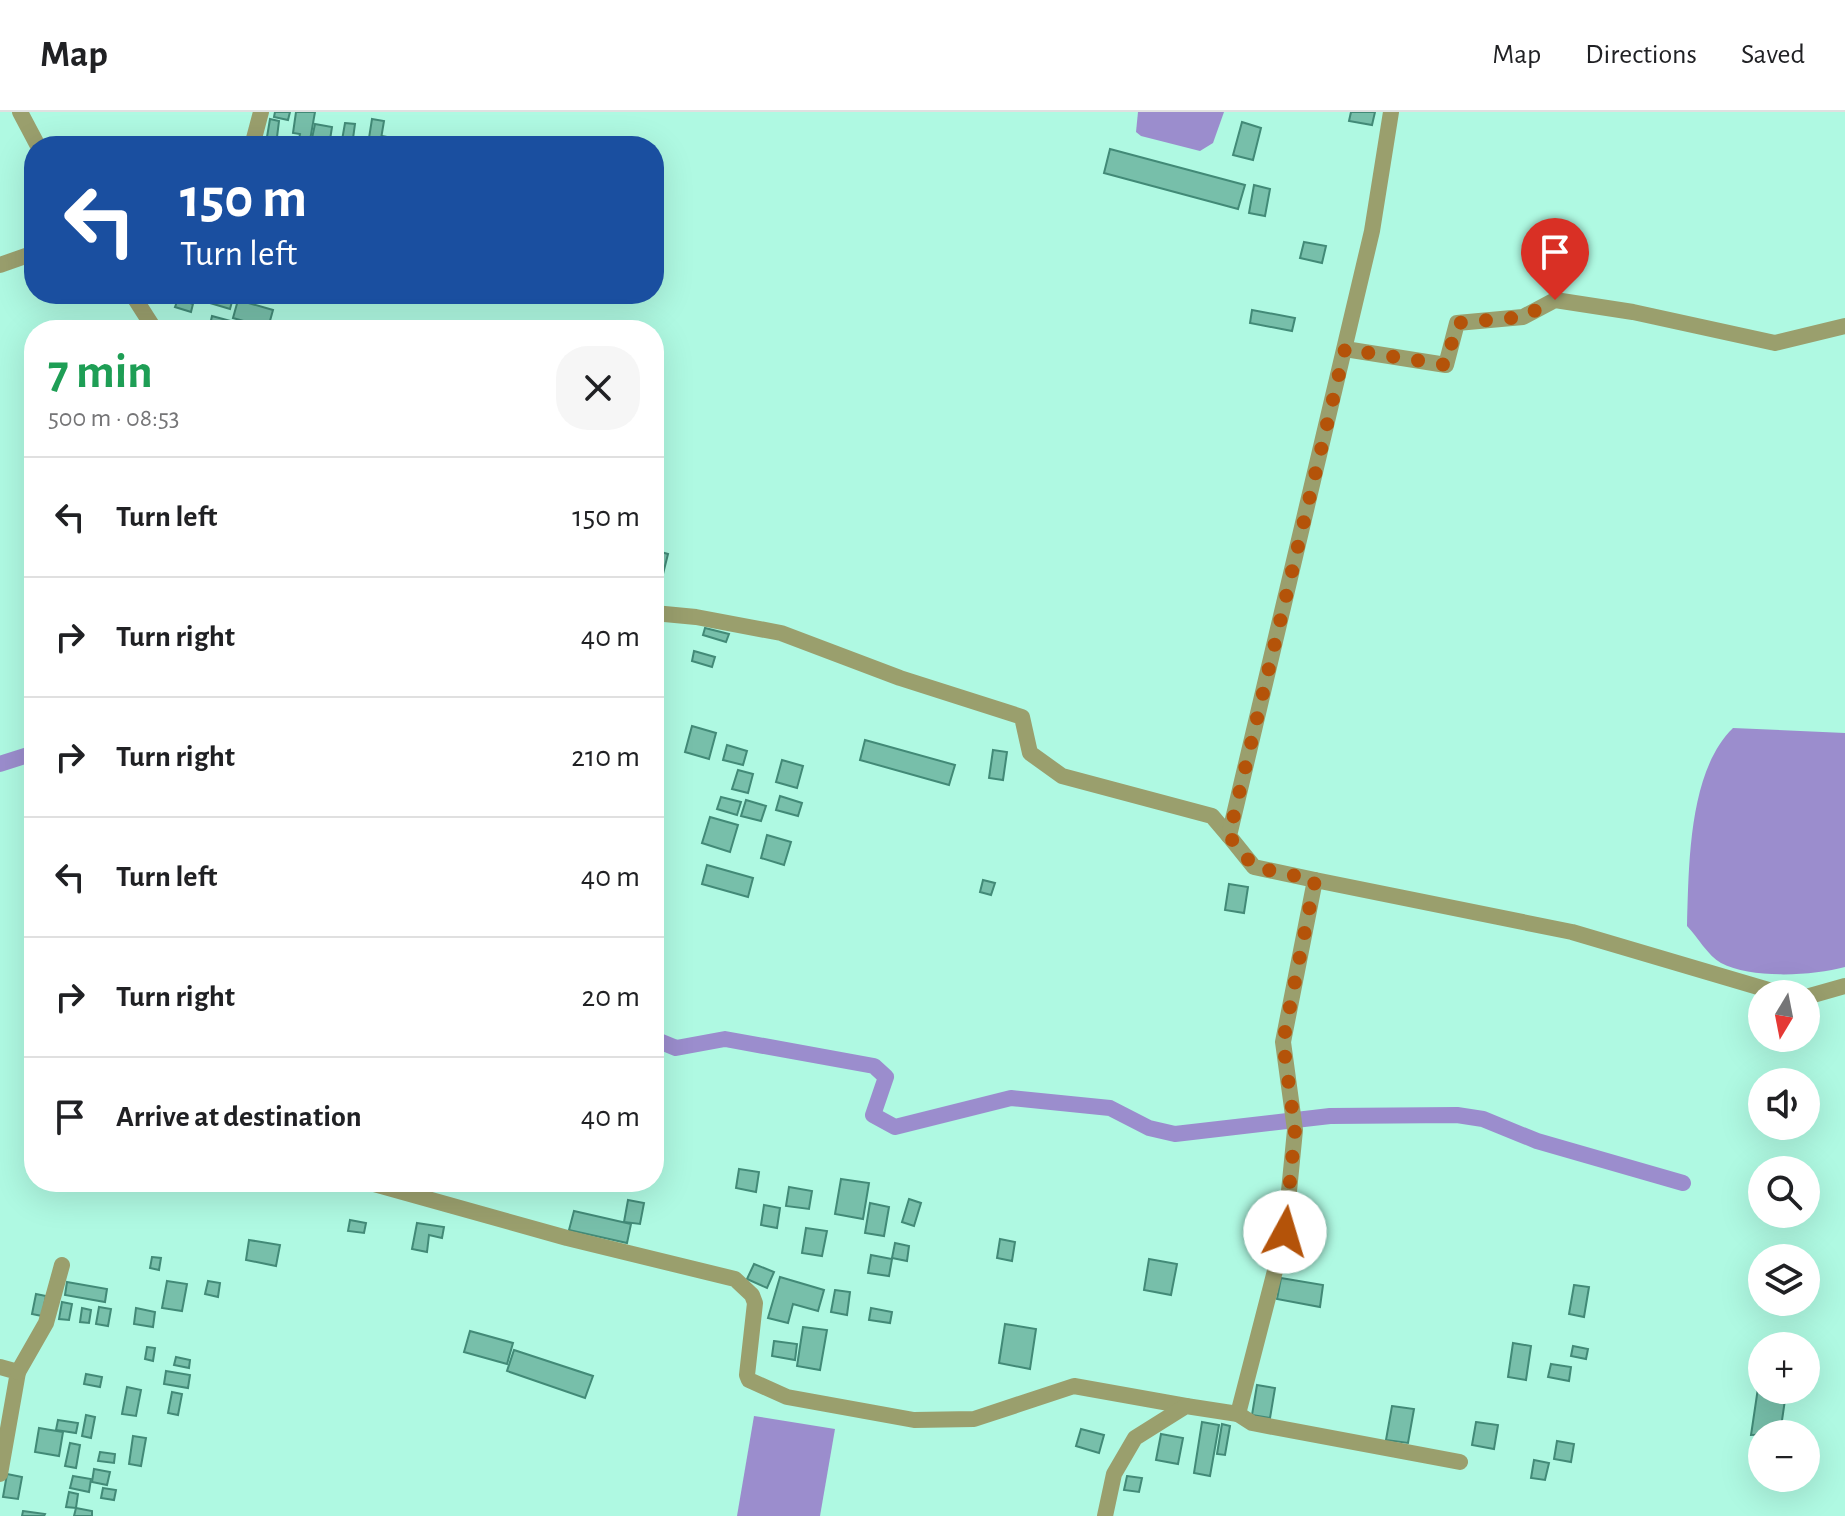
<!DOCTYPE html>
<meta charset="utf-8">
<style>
body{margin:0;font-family:"Alegreya Sans",sans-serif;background:#f6f6f6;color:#202124;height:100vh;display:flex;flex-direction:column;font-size:30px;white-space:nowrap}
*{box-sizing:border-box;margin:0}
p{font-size:26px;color:#757577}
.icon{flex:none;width:44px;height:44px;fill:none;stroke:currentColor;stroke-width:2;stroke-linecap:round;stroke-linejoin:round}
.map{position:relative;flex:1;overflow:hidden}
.panel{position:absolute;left:24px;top:208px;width:640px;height:872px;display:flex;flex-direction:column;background:#fff;border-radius:32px;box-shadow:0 8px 32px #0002}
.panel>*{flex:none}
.banner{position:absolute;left:24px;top:24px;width:640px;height:168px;border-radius:32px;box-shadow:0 8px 32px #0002;background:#1a4fa0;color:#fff;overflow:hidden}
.needle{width:52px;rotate:190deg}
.fabs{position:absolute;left:1748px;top:868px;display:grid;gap:16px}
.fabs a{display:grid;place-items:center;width:72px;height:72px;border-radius:50%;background:#fff;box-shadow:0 8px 32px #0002;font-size:40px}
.pin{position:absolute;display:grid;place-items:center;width:68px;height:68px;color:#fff;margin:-82px -34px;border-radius:50% 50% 50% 0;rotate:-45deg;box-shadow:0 0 8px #0007}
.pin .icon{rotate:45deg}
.me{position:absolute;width:88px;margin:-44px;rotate:6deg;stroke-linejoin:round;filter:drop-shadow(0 0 6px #0008)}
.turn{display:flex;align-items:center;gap:28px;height:168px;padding:0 24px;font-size:36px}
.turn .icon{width:104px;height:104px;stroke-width:2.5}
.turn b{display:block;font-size:56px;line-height:68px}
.round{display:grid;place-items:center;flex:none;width:84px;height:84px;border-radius:32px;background:#f6f6f6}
.headline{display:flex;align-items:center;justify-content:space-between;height:136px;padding:0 24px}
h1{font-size:48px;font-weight:600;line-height:60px;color:#1e9e55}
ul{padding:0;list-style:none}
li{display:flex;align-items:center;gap:24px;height:120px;padding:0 24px;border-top:2px solid #e0e0e0}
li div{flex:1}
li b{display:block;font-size:30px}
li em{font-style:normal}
header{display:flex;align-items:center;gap:48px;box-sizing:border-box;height:112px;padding:0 40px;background:#fff;border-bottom:2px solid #e0e0e0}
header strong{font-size:38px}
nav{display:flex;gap:44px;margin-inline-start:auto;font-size:28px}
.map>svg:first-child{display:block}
.water{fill:#9b8dcd}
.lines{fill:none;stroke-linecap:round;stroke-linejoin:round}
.canal{stroke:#9b8dcd;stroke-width:16}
.building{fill:#77bfaa;stroke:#428a77;stroke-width:2}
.street{stroke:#9a9f6d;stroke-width:16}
.route{stroke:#b45309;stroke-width:14;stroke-dasharray:0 25.2}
</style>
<header>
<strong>Map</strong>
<nav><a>Map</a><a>Directions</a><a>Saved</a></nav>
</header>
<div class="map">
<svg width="1845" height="1404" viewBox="0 0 1845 1404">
<rect width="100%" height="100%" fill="#aff9e2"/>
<g class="water">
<path d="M1138,0H1224L1213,31L1200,39L1141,24L1136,20Z"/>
<path d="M1733,616L1845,621V855C1812,864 1752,867 1721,851C1708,844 1697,824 1687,814C1689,754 1688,660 1733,616Z"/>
<path d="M754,1304L835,1317L820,1404H737Z"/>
</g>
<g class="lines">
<g class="canal">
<path d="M0,652L34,641"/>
<path d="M654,927L676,936L725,927L874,954L886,965L873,1003L895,1015L1011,986L1110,996L1149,1016L1175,1022L1330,1004L1457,1003L1483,1007L1537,1029L1683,1071"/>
</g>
</g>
<g class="building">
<path d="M275,0H290L288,8L274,5Z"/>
<path d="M296,0H315L309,34L298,33L300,22L293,21Z"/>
<path d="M1351,0H1375L1372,13L1349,9Z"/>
<path d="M270,7L279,9L276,33L266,31Z"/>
<path d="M372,7L384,9L381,27L369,26Z"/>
<path d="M1242,10L1261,16L1253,48L1233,43Z"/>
<path d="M345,11L355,12L352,34H341Z"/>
<path d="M315,12L332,15L329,34L311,31Z"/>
<path d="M382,24L397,27L396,34H381Z"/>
<path d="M404,28L420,31L419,34H403Z"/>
<path d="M1110,37L1245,73L1238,97L1104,61Z"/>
<path d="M1254,73L1270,77L1265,104L1249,101Z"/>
<path d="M1304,130L1326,134L1322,151L1300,146Z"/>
<path d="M212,182H234L230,197L210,191Z"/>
<path d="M178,187L193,192L191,200L175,195Z"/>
<path d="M238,188L273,198L268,216L233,206Z"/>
<path d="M1252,198L1295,206L1292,219L1250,211Z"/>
<path d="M212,204L234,210L231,218L209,217Z"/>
<path d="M654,438L668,442L661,470L654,468Z"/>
<path d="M705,516L729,522L726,530L703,523Z"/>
<path d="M694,539L715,545L712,555L692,549Z"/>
<path d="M692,614L716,621L709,647L685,640Z"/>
<path d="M865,628L955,653L949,673L860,648Z"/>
<path d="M727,633L747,639L743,653L723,648Z"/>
<path d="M993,638L1007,640L1003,668L989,666Z"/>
<path d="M782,648L803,654L797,676L776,670Z"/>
<path d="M738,658L753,662L748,681L732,677Z"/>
<path d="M780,684L802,691L798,704L776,698Z"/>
<path d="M721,685L741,690L737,703L717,697Z"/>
<path d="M746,688L766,694L761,709L741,704Z"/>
<path d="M710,705L738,713L730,740L702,731Z"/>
<path d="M767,723L791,730L784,753L761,746Z"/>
<path d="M707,753L753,766L748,785L702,772Z"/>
<path d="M983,768L995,771L991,783L980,780Z"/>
<path d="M1229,772L1248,775L1244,801L1225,798Z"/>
<path d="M739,1057L759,1060L756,1080L736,1076Z"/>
<path d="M841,1067L869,1071L863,1107L835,1102Z"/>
<path d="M789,1075L812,1079L809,1097L786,1094Z"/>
<path d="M909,1087L921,1091L914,1114L902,1110Z"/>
<path d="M628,1088L644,1091L640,1112L624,1110Z"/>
<path d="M870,1091L889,1095L884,1124L865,1121Z"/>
<path d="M764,1093L780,1096L777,1116L761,1113Z"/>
<path d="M574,1099L631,1112L627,1131L569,1118Z"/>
<path d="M350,1108L366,1111L364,1121L348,1119Z"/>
<path d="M417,1111L444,1115L442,1126L429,1123L427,1140L412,1137Z"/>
<path d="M806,1116L827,1119L822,1144L802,1141Z"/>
<path d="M1000,1127L1015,1130L1012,1149L997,1146Z"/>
<path d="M249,1128L280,1133L276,1154L246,1148Z"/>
<path d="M895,1131L909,1134L907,1149L892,1146Z"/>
<path d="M871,1143L892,1147L889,1164L868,1161Z"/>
<path d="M152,1145L161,1146L159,1158L150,1156Z"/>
<path d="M1149,1147L1177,1152L1171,1183L1144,1178Z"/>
<path d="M754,1152L774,1160L767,1176L747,1167Z"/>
<path d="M780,1165L824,1178L818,1199L793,1192L788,1211L768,1206Z"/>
<path d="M1281,1166L1323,1173L1320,1195L1277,1187Z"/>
<path d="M167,1169L187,1172L182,1199L162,1196Z"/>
<path d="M208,1169L220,1171L218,1185L205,1182Z"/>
<path d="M67,1170L107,1177L105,1190L65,1183Z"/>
<path d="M1574,1173L1589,1175L1584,1205L1569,1202Z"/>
<path d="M835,1178L850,1180L847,1203L831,1200Z"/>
<path d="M36,1182L46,1184L42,1204L32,1202Z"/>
<path d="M62,1190L72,1192L69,1208L59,1207Z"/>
<path d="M99,1195L111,1197L108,1214L96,1212Z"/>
<path d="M82,1196L91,1198L89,1211L80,1210Z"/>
<path d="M136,1196L155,1200L153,1215L134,1212Z"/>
<path d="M871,1196L892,1200L890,1211L869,1208Z"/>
<path d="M1005,1212L1036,1217L1030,1257L999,1251Z"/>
<path d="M803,1215L827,1218L820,1258L797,1254Z"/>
<path d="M470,1219L513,1231L507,1252L464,1240Z"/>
<path d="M774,1229L797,1232L795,1248L772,1244Z"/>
<path d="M1513,1231L1531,1234L1526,1268L1508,1265Z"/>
<path d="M1573,1234L1588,1237L1586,1247L1571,1244Z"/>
<path d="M147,1235L155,1236L153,1249L145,1247Z"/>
<path d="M514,1238L593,1264L585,1286L507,1259Z"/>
<path d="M176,1245L190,1248L189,1256L174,1253Z"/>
<path d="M1551,1252L1571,1255L1569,1269L1548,1265Z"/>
<path d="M166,1259L190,1263L188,1276L164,1272Z"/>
<path d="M86,1262L102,1265L100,1275L84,1272Z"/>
<path d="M1257,1273L1275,1276L1270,1306L1252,1303Z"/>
<path d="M127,1275L141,1278L136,1304L122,1302Z"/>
<path d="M1758,1276L1786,1281L1780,1322L1751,1323Z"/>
<path d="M172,1280L182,1282L178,1303L168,1301Z"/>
<path d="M1392,1294L1414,1297L1408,1331L1386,1328Z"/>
<path d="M86,1303L95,1305L91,1326L82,1324Z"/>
<path d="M58,1308L78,1311L76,1321L56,1318Z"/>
<path d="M1202,1310L1219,1313L1210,1364L1194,1361Z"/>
<path d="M1476,1310L1498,1313L1494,1337L1472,1333Z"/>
<path d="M1222,1312L1230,1314L1225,1343L1217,1342Z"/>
<path d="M39,1316L63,1320L59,1344L35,1340Z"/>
<path d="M1081,1317L1104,1323L1099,1341L1076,1334Z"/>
<path d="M1161,1322L1183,1326L1178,1352L1156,1348Z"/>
<path d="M133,1324L146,1326L141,1354L129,1352Z"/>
<path d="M1557,1329L1574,1332L1571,1350L1554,1347Z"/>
<path d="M70,1331L80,1333L76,1356L65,1354Z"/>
<path d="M100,1340L115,1342L114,1351L98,1349Z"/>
<path d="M1534,1348L1549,1351L1545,1368L1531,1366Z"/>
<path d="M94,1357L110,1360L107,1373L92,1370Z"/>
<path d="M7,1362L22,1365L18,1387L3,1385Z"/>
<path d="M73,1364L91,1367L89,1380L70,1376Z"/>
<path d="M1127,1364L1142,1366L1139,1380L1124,1378Z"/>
<path d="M103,1376L116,1378L114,1388L101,1386Z"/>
<path d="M69,1380L78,1382L76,1396L66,1395Z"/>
<path d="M76,1396L92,1399V1404H74Z"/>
<path d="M23,1399L45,1402L44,1404H22Z"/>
</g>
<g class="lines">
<g class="street">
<path d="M20,0L38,34"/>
<path d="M252,34L261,0"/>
<path d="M0,153L34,141"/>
<path d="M132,182L155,218"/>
<path d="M1345,237L1446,253L1457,211L1523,205L1555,188L1633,200L1775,231L1845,214"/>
<path d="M654,501L696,505L781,521L900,566L1022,605L1030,641L1062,664L1212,704L1229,724"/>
<path d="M1315,768L1254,755L1229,724L1372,119L1391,0"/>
<path d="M1806,885L1845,874"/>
<path d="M367,1070L567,1126L735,1167L752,1183L755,1191L747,1263L749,1268L787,1285L914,1308L974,1307L1074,1274L1186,1294"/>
<path d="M0,1255L18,1260L0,1362"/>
<path d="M18,1260L46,1211L62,1153"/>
<path d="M1238,1302L1252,1311L1460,1350"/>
<path d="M1105,1404L1114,1362L1135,1326L1186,1294L1238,1302L1285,1120L1295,1018L1283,930L1315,768L1572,820L1782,882"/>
</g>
</g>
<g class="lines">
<path class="route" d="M1285,1120L1295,1018L1283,930L1315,768L1254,755L1229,724L1345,237L1446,253L1457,211L1523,205L1555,188"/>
</g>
</svg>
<div class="fabs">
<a><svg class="needle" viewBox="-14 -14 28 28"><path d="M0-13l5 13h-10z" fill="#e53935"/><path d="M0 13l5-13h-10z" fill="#757577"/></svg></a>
<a><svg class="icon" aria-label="sound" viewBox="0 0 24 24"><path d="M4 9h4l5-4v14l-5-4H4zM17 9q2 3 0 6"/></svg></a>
<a><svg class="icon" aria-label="search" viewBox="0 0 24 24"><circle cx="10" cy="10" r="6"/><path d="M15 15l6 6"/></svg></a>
<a><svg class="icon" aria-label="layers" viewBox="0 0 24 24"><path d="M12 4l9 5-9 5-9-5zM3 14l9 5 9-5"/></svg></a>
<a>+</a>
<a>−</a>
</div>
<div class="pin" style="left:1555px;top:188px;background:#d93025"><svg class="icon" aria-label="arrive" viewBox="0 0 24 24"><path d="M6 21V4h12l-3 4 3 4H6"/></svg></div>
<svg class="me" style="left:1285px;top:1120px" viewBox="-20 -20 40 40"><circle r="19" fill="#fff"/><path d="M0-13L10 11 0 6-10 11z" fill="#b45309"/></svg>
<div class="banner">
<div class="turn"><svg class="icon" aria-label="left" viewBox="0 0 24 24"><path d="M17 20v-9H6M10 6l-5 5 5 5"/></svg><div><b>150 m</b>Turn left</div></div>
</div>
<section class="panel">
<div class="headline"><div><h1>7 min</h1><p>500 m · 08:53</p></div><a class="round"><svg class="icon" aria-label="close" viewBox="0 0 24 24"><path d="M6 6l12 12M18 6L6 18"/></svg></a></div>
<ul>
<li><svg class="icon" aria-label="left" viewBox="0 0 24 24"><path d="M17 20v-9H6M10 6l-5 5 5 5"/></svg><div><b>Turn left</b></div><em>150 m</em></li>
<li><svg class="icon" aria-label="right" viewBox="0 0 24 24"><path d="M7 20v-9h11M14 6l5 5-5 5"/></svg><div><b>Turn right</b></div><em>40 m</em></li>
<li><svg class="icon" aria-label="right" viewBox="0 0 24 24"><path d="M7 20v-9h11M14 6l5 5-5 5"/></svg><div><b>Turn right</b></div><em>210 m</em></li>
<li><svg class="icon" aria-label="left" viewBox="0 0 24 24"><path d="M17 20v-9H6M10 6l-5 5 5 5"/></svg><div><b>Turn left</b></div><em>40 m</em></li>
<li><svg class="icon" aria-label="right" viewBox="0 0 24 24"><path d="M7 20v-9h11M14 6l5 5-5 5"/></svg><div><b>Turn right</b></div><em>20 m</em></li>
<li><svg class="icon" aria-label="arrive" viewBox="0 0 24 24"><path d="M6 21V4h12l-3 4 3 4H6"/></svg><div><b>Arrive at destination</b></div><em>40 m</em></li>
</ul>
</section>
</div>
